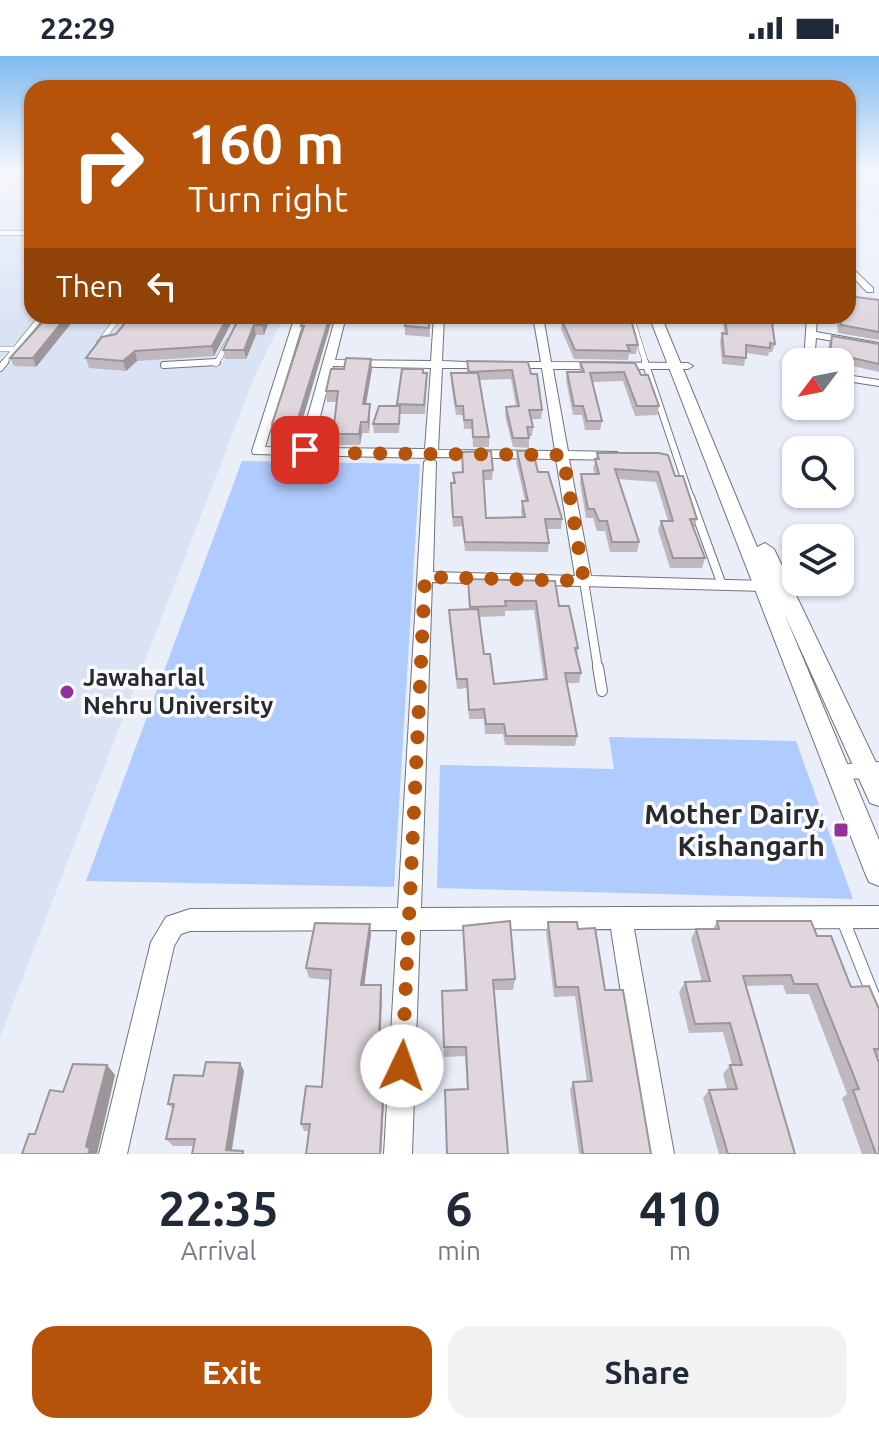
<!DOCTYPE html>
<style>
body{margin:0;font-family:Ubuntu,sans-serif;background:#f2f2f3;color:#1f2937;height:100vh;display:flex;flex-direction:column;font-size:30px;white-space:nowrap}
*{box-sizing:border-box;margin:0}
p{font-size:26px;color:#747a83}
.icon{flex:none;width:44px;height:44px;fill:none;stroke:currentColor;stroke-width:2;stroke-linecap:round;stroke-linejoin:round}
.map{position:relative;height:1098px;overflow:hidden}
.drawer{display:flex;flex-direction:column;background:#fff;flex:1}
.drawer>*{flex:none}
.hud{position:absolute;left:24px;top:24px;width:832px;height:244px;border-radius:24px;box-shadow:0 2px 6px #0004;background:#b45309;color:#fff;overflow:hidden}
.needle{width:52px;rotate:238deg}
.tools{position:absolute;left:782px;top:292px;display:grid;gap:16px}
.tools a{display:grid;place-items:center;width:72px;height:72px;border-radius:16px;background:#fff;box-shadow:0 2px 6px #0004;font-size:40px}
.pin{position:absolute;display:grid;place-items:center;width:68px;height:68px;color:#fff;margin:-34px;border-radius:16px;box-shadow:0 4px 12px #0006}
.me{position:absolute;width:88px;margin:-44px;rotate:3deg;stroke-linejoin:round;filter:drop-shadow(0 0 6px #0008)}
.turn{display:flex;align-items:center;gap:28px;height:168px;padding:0 32px;font-size:36px}
.turn .icon{width:104px;height:104px;stroke-width:2.5}
.turn b{display:block;font-size:56px;line-height:68px}
.then{display:flex;align-items:center;height:76px;padding:0 32px;background:#0003;gap:16px;font-size:30px}
.eta{display:flex;justify-content:space-evenly;align-items:center;height:136px;text-align:center}
.eta b{font-size:48px;font-weight:700;line-height:56px}
.primary-button{display:flex;gap:16px;margin-top:auto;padding:16px 32px}
.primary-button a{flex:1;height:92px;border-radius:24px;background:#b45309;color:#fff;font-size:32px;font-weight:700;line-height:92px;text-align:center}
.primary-button a+a{background:#f2f2f3;color:#1f2937}
.status{display:flex;justify-content:space-between;align-items:center;height:56px;padding:0 40px;background:#fff;direction:ltr}
.status svg{height:22px;fill:currentColor}
.map>svg:first-child{display:block}
.built{fill:#dae3f4}
.green{fill:#b0cbfd}
.lines{fill:none;stroke-linecap:round;stroke-linejoin:round}
.service-far5-casing{stroke:#6f747d;stroke-width:5}
.service-far4-casing{stroke:#6f747d;stroke-width:6}
.service-far3-casing{stroke:#6f747d;stroke-width:8}
.service-far2-casing{stroke:#6f747d;stroke-width:10}
.service-far1-casing{stroke:#6f747d;stroke-width:12}
.service-casing{stroke:#6f747d;stroke-width:14}
.minor-casing{stroke:#6f747d;stroke-width:2}
.tertiary-casing{stroke:#6f747d;stroke-width:2}
.service-far5{stroke:#fff;stroke-width:4}
.service-far4{stroke:#fff;stroke-width:5}
.service-far3{stroke:#fff;stroke-width:6}
.service-far2{stroke:#fff;stroke-width:8}
.service-far1{stroke:#fff;stroke-width:10}
.service{stroke:#fff;stroke-width:12}
.minor{fill:#fff;fill-rule:evenodd}
.tertiary{fill:#fff;fill-rule:evenodd}
.wall{fill:#c0b8bf;fill-rule:evenodd}
.shaded-wall{fill:#9c969b}
.building{fill:#dfd6de;stroke:#9c969b;stroke-width:2}
.route{stroke:#b45309;stroke-width:14;stroke-dasharray:0 25.2}
.poi-dot{fill:#93329a;stroke:#fafbfe;stroke-width:3}
.labels{text-anchor:middle;stroke-width:7;stroke-linejoin:round;paint-order:stroke}
.poi-label{font-size:24px;font-weight:bold;fill:#282a2e;stroke:#fafbfe;text-anchor:start}
.near-poi-label{font-size:28px;font-weight:bold;fill:#282a2e;stroke:#fafbfe;text-anchor:end}
</style>
<div class="status"><b>22:29</b><svg viewBox="0 0 49 12"><path d="M0 12V9h3v3zM5 12V6h3v6zM10 12V3h3v9zM15 12V0h3v12zM26 1h20v11H26zM47 4h2v5h-2z"/></svg></div>
<div class="map">
<svg width="879" height="1098" viewBox="0 0 879 1098">
<rect width="100%" height="100%" fill="#e9eef9"/>
<g class="built">
<path d="M32,115V260H284L254,322L0,981V143Z"/>
<path d="M848,115H879V160L848,146Z"/>
</g>
<g class="green">
<path d="M242,405L420,408L394,831L86,825Z"/>
<path d="M609,681L796,685L853,843L437,832L440,709L614,713Z"/>
</g>
<g class="lines">
<g class="service-far5-casing">
<path id="service-far5" d="M0,177H32"/>
</g>
<g class="service-far4-casing">
<g id="service-far4">
<path d="M631,260L646,308"/>
<path d="M99,287L120,260"/>
<path d="M0,293H14"/>
<path d="M3,308L42,260"/>
<path d="M216,308L228,286"/>
</g>
</g>
<g class="service-far3-casing">
<g id="service-far3">
<path d="M645,306L691,443"/>
<path d="M164,309L217,306"/>
<path d="M0,312L5,306"/>
</g>
</g>
<g class="service-far2-casing">
<g id="service-far2">
<path d="M690,441L722,529"/>
<path d="M584,525L598,613"/>
</g>
</g>
<g class="service-far1-casing">
<path id="service-far1" d="M598,611L602,635"/>
</g>
<g class="service-casing">
<path id="service" d="M843,864L879,954"/>
</g>
<g class="minor-casing">
<g id="minor">
<path d="M848,208L873,232V236H867L848,216Z"/>
<path d="M295,260H305L265,391L299,392L336,260H346L335,304L431,305L434,260H444L442,305L490,307L491,309L486,312H442L438,394L555,395L542,312H509L504,309L509,306H541L533,260H543L551,306L688,307L693,310L688,313H553L568,395L617,396L623,400L617,404L569,403L591,520L766,525L774,530L766,535L432,526L421,852L879,850V872L634,873L674,1098H646L611,873L420,874L412,1098H384L397,874L190,875L181,878L174,890L127,1098H99L151,886L166,861L190,853L398,852L424,406L429,402L253,398L252,395ZM333,310L431,312L425,393L312,392ZM436,401L556,403L575,520L433,516L436,406L432,403Z"/>
<path d="M807,260H817L816,276L879,287V293L816,282L814,306H804Z"/>
<path d="M840,318L879,324V330L840,324Z"/>
<path d="M879,706V722L839,723L832,721L829,715L832,709Z"/>
</g>
</g>
<g class="tertiary-casing">
<path id="tertiary" d="M649,260H661L757,491L765,487L774,493L879,713V750L870,747L784,557L879,784V830L869,826L865,817Z"/>
</g>
<use href="#service-far5" class="service-far5"/>
<use href="#service-far4" class="service-far4"/>
<use href="#service-far3" class="service-far3"/>
<use href="#service-far2" class="service-far2"/>
<use href="#service-far1" class="service-far1"/>
<use href="#service" class="service"/>
<use href="#minor" class="minor"/>
<use href="#tertiary" class="tertiary"/>
</g>
<g class="wall">
<path d="M32,124V140L28,127Z"/>
<path d="M879,244V284L838,277L836,260H848Z"/>
<path d="M48,260H77L36,311L14,310L10,302Z"/>
<path d="M141,260H235L214,300L137,305L126,315L89,312L86,302L116,278L135,267Z"/>
<path d="M240,260H271L264,279H256L246,303H225L223,294Z"/>
<path d="M304,260H333L298,379H274L272,368L302,278L301,270Z"/>
<path d="M347,260H378V264H348Z"/>
<path d="M429,260L430,281L405,279V270Z"/>
<path d="M595,260H630L638,289L636,298H629L628,304L574,303L561,273L562,265L597,264Z"/>
<path d="M724,260H778L776,266H771L775,288L772,296H769L768,300L746,297L744,310L722,308L720,285L722,277H724L723,266Z"/>
<path d="M832,280L879,288V316L840,307V306L827,305L829,287Z"/>
<path d="M467,305L531,318L542,354L541,363H531L533,371L532,380H529V392L513,391L505,360L506,351L516,350L511,323L480,324L489,381V391H473L472,373H464L463,359H456L451,326V317H467Z"/>
<path d="M580,306L641,319L659,350L657,359L635,360L623,325L592,326L602,365L600,374H585L582,359H573L566,324L567,316H579Z"/>
<path d="M344,313H372L366,348L370,359L369,377H362L360,389H334L333,378L336,346H327L326,335Z"/>
<path d="M402,313L423,317L427,326L425,358H400L399,377H374L373,368L397,350Z"/>
<path d="M517,395L538,416L562,463L561,473H547L549,487L548,496L465,495L462,470L453,471L451,437V427H453V417L462,416V396L493,414L492,424H484L486,462H522L521,455L522,445H525L516,405Z"/>
<path d="M597,397L675,420L697,463L694,473L705,502L702,512H670L658,474L661,465H668L656,426L618,423L639,486L637,496H610L605,475H597L593,462H586L580,427L581,418H595L593,413Z"/>
<path d="M468,523L559,550L578,592L577,600L581,617L579,627H567L577,680L575,690L505,689L503,678H485L484,663H469L467,632L457,633L449,564V554L469,553ZM534,554L544,624L494,628L484,598L479,561L505,560V555Z"/>
<path d="M717,865L817,880L851,931L879,953V1001L877,1002L879,1098H862L842,1042L847,1038L809,938H786L783,929L746,930L795,1098H719L703,1042L709,1034L727,1033L723,1018L730,1009H732L723,976L689,977L679,936L685,926H702L691,883L696,873H713Z"/>
<path d="M548,866L578,873L605,934L651,1098H579L570,1034L573,1026H587L575,940L554,941L546,876Z"/>
<path d="M370,868L371,878L364,929H381L382,938L379,1021L385,1029L381,1098H306L310,1075H304L301,1068L322,1031L330,924L309,922L306,912Z"/>
<path d="M463,870L515,923L513,934H494L508,1098L467,1033L465,1000L444,1001L442,935L465,934Z"/>
<path d="M240,1007L244,1015L232,1094L194,1090H173L166,1083L173,1053L168,1048L203,1020Z"/>
</g>
<g class="shaded-wall">
<path d="M67,260H77L36,311L33,302Z"/>
<path d="M228,260H235L214,300L212,290Z"/>
<path d="M266,260H271L264,279L262,269Z"/>
<path d="M330,260H333L298,379L296,369Z"/>
<path d="M254,269L256,279L246,303L244,294Z"/>
<path d="M135,295L137,305L126,315L123,305Z"/>
<path d="M371,303L372,313L364,359L363,348Z"/>
<path d="M370,348V359L369,377L368,366Z"/>
<path d="M361,366L362,377L360,389L359,378Z"/>
<path d="M370,868L371,878L363,939L361,929Z"/>
<path d="M381,929L382,938L379,1029L378,1021Z"/>
<path d="M240,1007L244,1015L231,1098L226,1094Z"/>
<path d="M107,1009L115,1019L97,1098H88L86,1090Z"/>
<path d="M384,1021L385,1029L381,1098H380Z"/>
</g>
<g class="building">
<path d="M848,240L879,244V276L841,269L840,260H848Z"/>
<path d="M48,260H67L33,302H10Z"/>
<path d="M141,260H228L212,290L135,295L123,305L86,302L102,281L116,278L125,267H135Z"/>
<path d="M240,260H266L262,269H254L244,294H223Z"/>
<path d="M304,260H330L296,369L272,368L304,270H301Z"/>
<path d="M408,260H429V272L405,270Z"/>
<path d="M600,260H630L638,289H627L630,295L575,294L562,265L601,264Z"/>
<path d="M725,260H771L775,288L770,287V292L746,289V302L724,300L722,277L727,278Z"/>
<path d="M832,280L879,288V308L830,297Z"/>
<path d="M346,302L371,303L363,348H370L368,366H361L359,378H333L338,335H326L331,313H344Z"/>
<path d="M467,305L528,306L531,318H537L542,354H529L533,371H527L529,382H513L506,351L519,350L512,314L469,316Z"/>
<path d="M580,306L635,307L641,319H648L659,350H637L624,316L590,317L602,365H587L583,350H574L567,316H584Z"/>
<path d="M402,313H423V317H427L424,349L397,348Z"/>
<path d="M451,317H478L489,381H473L472,364H464L463,350H456Z"/>
<path d="M379,350H400L399,368H373Z"/>
<path d="M491,395L493,414L483,415L486,462L525,461L522,445H528L517,395H533L538,416H548L562,463H545L549,487L465,486L462,461H453L451,427H455L453,417L463,416L462,396Z"/>
<path d="M597,397H659L668,399L675,420H683L697,463H690L705,502H673L661,465H673L658,416L615,413L639,486H612L607,465H599L594,453H588L581,418H599L595,403H599Z"/>
<path d="M468,523L555,525L559,550H569L578,592H575L581,617H565L577,680H506L504,668H486L484,653L469,654L467,623H457L449,554L478,553L484,598H490L494,628L547,623L536,545H505L506,550L470,551Z"/>
<path d="M510,865L515,923L493,924L508,1098H447L445,1034L468,1033L466,991H444L442,935L467,934L463,870Z"/>
<path d="M717,865H811L817,880H831L851,931L869,930L879,953V993H874L879,1007V1098H876L853,1034L859,1033L817,928H794L791,919L743,920L795,1098H728L709,1034L737,1033L730,1009H742L730,967L695,968L685,926L710,925L696,873H719Z"/>
<path d="M548,866H577L578,873L595,872L605,934H623L651,1098H583L573,1026L592,1025L578,931H556Z"/>
<path d="M315,867L370,868L361,929H381L378,1021H384L380,1098H306L310,1068H301L306,1030L322,1031L331,914L306,912Z"/>
<path d="M206,1006L240,1007L226,1094L243,1095V1098H192L195,1083H166L174,1048H168L174,1019L203,1020Z"/>
<path d="M73,1008L107,1009L86,1090L90,1093L88,1098H22L29,1078H35L50,1034L63,1036Z"/>
</g>
<linearGradient id="sky" x2="0" y2="1"><stop stop-color="#7fbaee"/><stop offset="0.43" stop-color="#f5f7fc"/><stop offset="1" stop-color="#f5f7fc" stop-opacity="0"/></linearGradient>
<rect width="879" height="269" fill="url(#sky)"/>
<g class="lines">
<path class="route" d="M305,394L315,397L563,399L584,525L425,521L402,1010"/>
</g>
<g class="poi-dot">
<circle cx="67" cy="636" r="8"/>
<rect x="833" y="766" width="16" height="16" rx="4"/>
</g>
<g class="labels">
<g class="poi-label">
<text x="83" y="630">Jawaharlal<tspan x="83" dy="28">Nehru University</tspan></text>
</g>
<g class="near-poi-label">
<text x="825" y="768">Mother Dairy,<tspan x="825" dy="32">Kishangarh</tspan></text>
</g>
</g>
</svg>
<div class="tools">
<a><svg class="needle" viewBox="-14 -14 28 28"><path d="M0-13l5 13h-10z" fill="#e53935"/><path d="M0 13l5-13h-10z" fill="#747a83"/></svg></a>
<a><svg class="icon" aria-label="search" viewBox="0 0 24 24"><circle cx="10" cy="10" r="6"/><path d="M15 15l6 6"/></svg></a>
<a><svg class="icon" aria-label="layers" viewBox="0 0 24 24"><path d="M12 4l9 5-9 5-9-5zM3 14l9 5 9-5"/></svg></a>
</div>
<div class="pin" style="left:305px;top:394px;background:#d93025"><svg class="icon" aria-label="arrive" viewBox="0 0 24 24"><path d="M6 21V4h12l-3 4 3 4H6"/></svg></div>
<svg class="me" style="left:402px;top:1010px" viewBox="-20 -20 40 40"><circle r="19" fill="#fff"/><path d="M0-13L10 11 0 6-10 11z" fill="#b45309"/></svg>
<div class="hud">
<div class="turn"><svg class="icon" aria-label="right" viewBox="0 0 24 24"><path d="M7 20v-9h11M14 6l5 5-5 5"/></svg><div><b>160 m</b>Turn right</div></div>
<div class="then">Then<svg class="icon" aria-label="left" viewBox="0 0 24 24"><path d="M17 20v-9H6M10 6l-5 5 5 5"/></svg></div>
</div>
</div>
<section class="drawer">
<div class="eta">
<div><b>22:35</b><p>Arrival</p></div>
<div><b>6</b><p>min</p></div>
<div><b>410</b><p>m</p></div>
</div>
<div class="primary-button"><a>Exit</a><a>Share</a></div>
</section>
